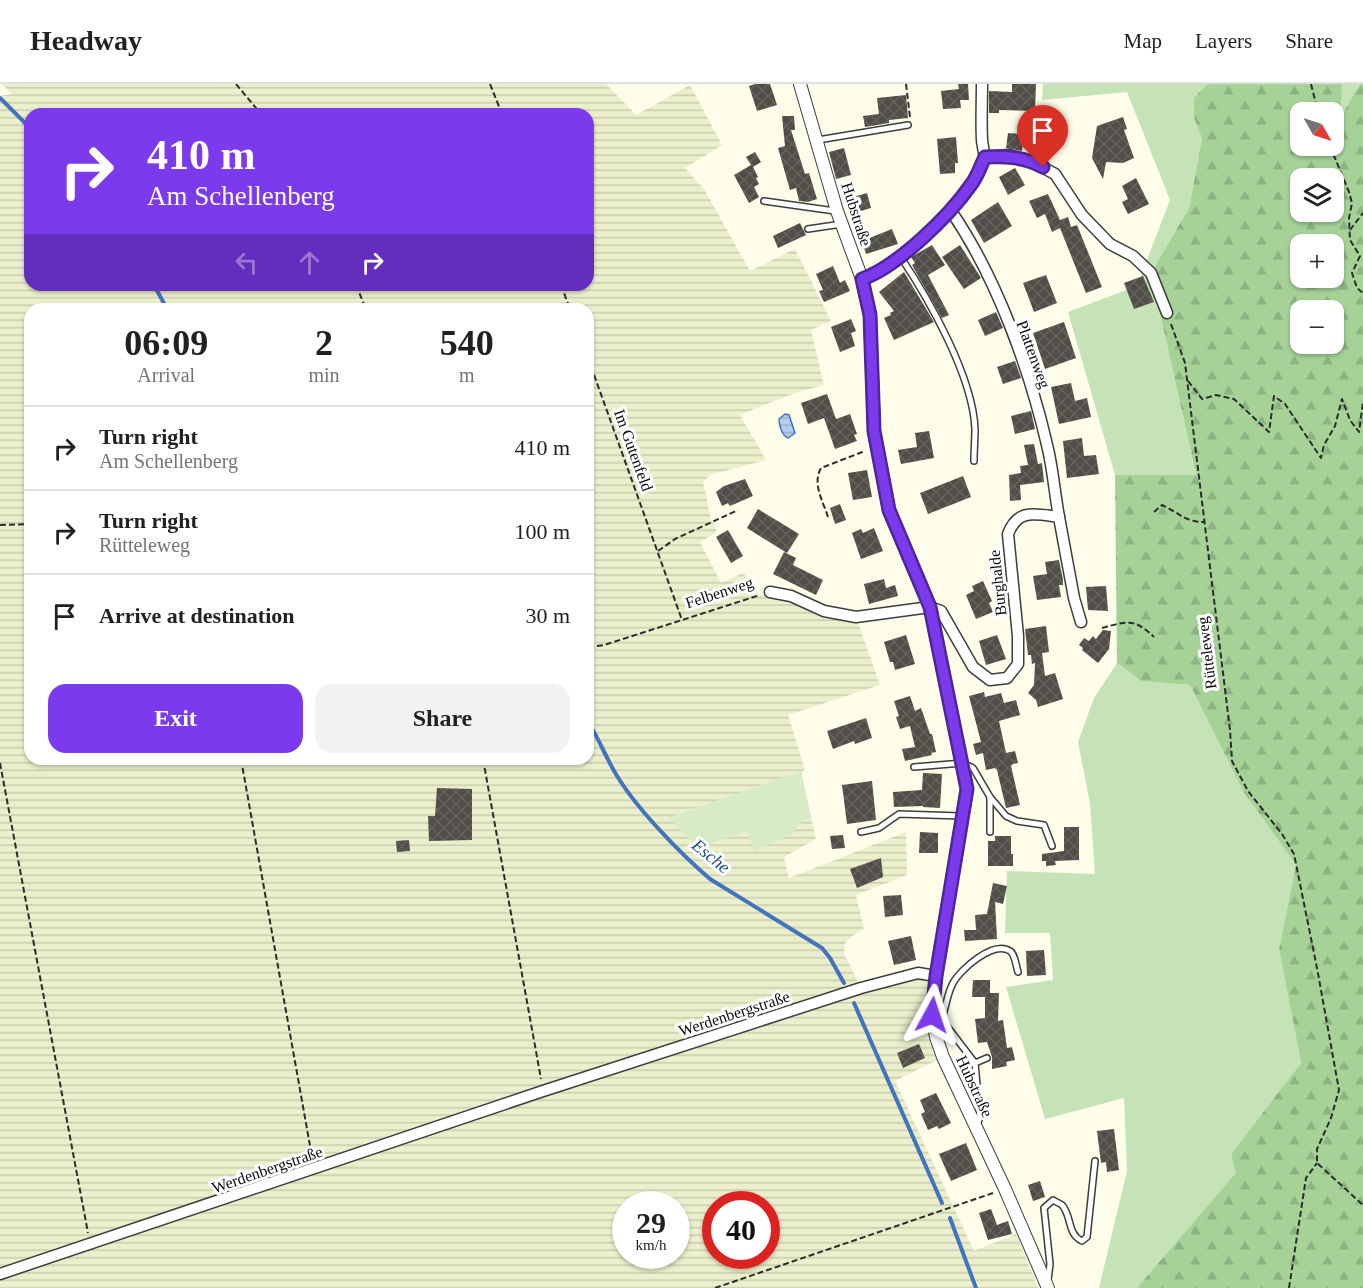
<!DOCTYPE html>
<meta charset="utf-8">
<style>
body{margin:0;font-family:"Times New Roman",serif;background:#f2f2f2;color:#202124;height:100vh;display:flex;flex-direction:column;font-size:22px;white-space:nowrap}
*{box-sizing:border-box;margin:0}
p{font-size:20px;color:#757577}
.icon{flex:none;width:33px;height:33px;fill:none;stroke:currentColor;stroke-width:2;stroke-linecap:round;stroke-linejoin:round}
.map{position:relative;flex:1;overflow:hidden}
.sheet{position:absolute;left:24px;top:219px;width:570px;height:462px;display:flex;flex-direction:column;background:#fff;border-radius:18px;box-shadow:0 2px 4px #0004}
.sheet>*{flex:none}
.banner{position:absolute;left:24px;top:24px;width:570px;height:183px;border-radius:18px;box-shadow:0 2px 4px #0004;background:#7c3aed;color:#fff;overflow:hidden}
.needle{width:39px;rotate:129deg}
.tools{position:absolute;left:1290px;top:18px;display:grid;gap:12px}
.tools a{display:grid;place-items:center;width:54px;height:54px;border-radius:12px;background:#fff;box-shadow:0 2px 4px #0004;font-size:30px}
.speed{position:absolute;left:612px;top:1107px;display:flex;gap:12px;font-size:30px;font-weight:700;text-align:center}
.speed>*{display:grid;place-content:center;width:78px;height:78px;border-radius:50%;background:#fff;box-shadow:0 2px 4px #0004;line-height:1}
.speed small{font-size:15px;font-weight:400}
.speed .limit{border:9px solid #d22;background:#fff;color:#111}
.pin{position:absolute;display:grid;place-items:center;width:51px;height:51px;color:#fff;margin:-62px -26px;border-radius:50% 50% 50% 0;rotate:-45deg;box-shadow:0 0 6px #0007}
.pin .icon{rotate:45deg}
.me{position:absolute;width:66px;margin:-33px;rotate:5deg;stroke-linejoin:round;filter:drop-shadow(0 0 4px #0008)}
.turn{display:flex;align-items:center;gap:21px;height:126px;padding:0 24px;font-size:27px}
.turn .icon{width:78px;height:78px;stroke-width:2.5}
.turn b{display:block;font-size:42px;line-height:51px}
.lanes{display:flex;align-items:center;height:57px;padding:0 24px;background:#0003;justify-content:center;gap:30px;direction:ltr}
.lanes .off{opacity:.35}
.eta{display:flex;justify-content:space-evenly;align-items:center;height:102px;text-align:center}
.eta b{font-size:36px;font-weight:700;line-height:42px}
.action{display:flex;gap:12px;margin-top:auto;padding:12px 24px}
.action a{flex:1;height:69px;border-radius:18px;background:#7c3aed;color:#fff;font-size:24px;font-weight:700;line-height:69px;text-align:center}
.action a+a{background:#f2f2f2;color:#202124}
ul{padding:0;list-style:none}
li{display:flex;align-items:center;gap:18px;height:84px;padding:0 24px;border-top:2px solid #e0e0e0}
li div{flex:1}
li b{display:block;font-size:22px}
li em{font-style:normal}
header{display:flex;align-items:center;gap:36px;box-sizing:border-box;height:84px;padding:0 30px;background:#fff;border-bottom:2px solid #e0e0e0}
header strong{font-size:28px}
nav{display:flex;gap:33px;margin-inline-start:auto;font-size:21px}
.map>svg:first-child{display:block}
.farmland{fill:url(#farmland-rules);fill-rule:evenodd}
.grass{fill:#c5e3b7}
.forest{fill:url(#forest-firs);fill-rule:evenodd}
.pitch{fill:#d8ebc7}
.water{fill:url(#water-rules);stroke:#4174be;stroke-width:1.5}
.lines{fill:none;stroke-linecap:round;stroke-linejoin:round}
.stream{stroke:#4174be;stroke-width:4}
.building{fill:url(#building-cross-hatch)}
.service-casing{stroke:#3d3d3d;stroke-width:8}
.minor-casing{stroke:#3d3d3d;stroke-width:13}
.tertiary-casing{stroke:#3d3d3d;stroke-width:14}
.path{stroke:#2c2c2c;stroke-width:2;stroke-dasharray:6 3;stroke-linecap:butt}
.service{stroke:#fff;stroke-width:5}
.minor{stroke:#fff;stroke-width:10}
.tertiary{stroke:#fff;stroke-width:12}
.route-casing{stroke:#51269a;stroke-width:15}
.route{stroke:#7c3aed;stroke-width:10}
.labels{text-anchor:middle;stroke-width:6;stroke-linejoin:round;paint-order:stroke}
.street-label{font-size:16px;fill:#0a0a0a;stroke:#fff}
.water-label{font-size:18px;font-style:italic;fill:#21498d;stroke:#fff}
</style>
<header>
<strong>Headway</strong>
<nav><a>Map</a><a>Layers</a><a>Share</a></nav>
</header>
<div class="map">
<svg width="1363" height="1204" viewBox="0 0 1363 1204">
<defs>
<pattern id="farmland-rules" width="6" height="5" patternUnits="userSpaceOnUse" patternTransform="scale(1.5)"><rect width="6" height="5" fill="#ecefcc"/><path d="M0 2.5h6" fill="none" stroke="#c9ccae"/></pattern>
<pattern id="forest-firs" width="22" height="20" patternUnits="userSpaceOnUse" patternTransform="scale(1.5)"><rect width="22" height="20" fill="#a6d298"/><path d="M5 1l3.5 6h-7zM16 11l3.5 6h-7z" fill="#8eb382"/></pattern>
<pattern id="water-rules" width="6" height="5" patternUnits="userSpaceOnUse" patternTransform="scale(1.5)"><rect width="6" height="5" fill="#b3ccef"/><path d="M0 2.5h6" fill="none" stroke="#99aecc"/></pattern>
<pattern id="building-cross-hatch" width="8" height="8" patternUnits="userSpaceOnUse" patternTransform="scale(1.5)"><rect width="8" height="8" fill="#514d47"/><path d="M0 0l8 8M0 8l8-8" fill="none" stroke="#65625d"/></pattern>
</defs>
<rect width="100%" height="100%" fill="#fdfde9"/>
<path class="farmland" d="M2,0H606L636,31L690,1L722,61L685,84L704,105L750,187L795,165L831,237L811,246L824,301L792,310L740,331L766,376L710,391L703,398L711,435L717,448L700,458L721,499L743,489L759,511L770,508L856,533L880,601L788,631L805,686L801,688L816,755L784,773L789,794L906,748L907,791L856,811L864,845L852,852L845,859L844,870L861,904L887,896L936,892L932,931L943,973L895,997L974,1167L1016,1150L1038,1204H0V12L12,10ZM30,30H588V201H30ZM30,225H588V675H30ZM626,1120H676V1172H626ZM716,1120H766V1172H716Z"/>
<g class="grass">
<path d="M1043,0H1207L1194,14V34L1202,55L1189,124L1151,189L1196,392L1115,391L1068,228L1137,202L1170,116L1127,8L1042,16Z"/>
<path d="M1342,0H1360L1341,34Z"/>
<path d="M1117,579L1141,597L1190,601L1243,707L1296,781L1279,865L1301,979L1231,1070L1237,1089L1138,1204H1099L1127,1087L1124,1014L1045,1035L1006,903L1053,896L1050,849H1005L1007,787L1095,790L1090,719L1078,658L1094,614Z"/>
</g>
<path class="forest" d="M1207,0H1342L1341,33L1360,0H1363V1204H1137L1236,1089L1231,1070L1301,979L1279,865L1296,781L1243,707L1190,601L1141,597L1117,579L1115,391H1196L1151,189L1189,124L1202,55L1194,34V14ZM1300,28H1334V62H1300ZM1300,94H1334V128H1300ZM1300,160H1334V194H1300ZM1300,226H1334V260H1300Z"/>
<path class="pitch" d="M801,687L811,734L801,737L792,750L754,767L747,747L697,764L669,733Z"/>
<path class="water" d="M785,330L789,331L795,349L788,354C782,352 779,341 779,335Z"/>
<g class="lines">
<g class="stream">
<path d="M0,14L30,44"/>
<path d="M154,201L167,225"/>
<path d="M588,638C600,656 607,677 619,695C639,727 681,770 710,795L822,864L830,874L844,899"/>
<path d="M854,919L942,1119"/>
<path d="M950,1134L976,1204"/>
</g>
</g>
<g class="building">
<path d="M755,0H770L777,21L757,27L749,2Z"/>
<path d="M958,0H968L969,16H960L961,24L943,25L941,7L959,5Z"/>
<path d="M1012,0H1036L1035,27L999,26V29H989V7L1012,8Z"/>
<path d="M906,11L908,34L889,36V39L865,43L863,32L879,30L877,14Z"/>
<path d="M782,32H794L795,46H791L805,90L809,89L817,115L808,118L799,117L796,104L790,106L778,64L785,62Z"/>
<path d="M1123,33L1127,45L1124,46L1134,74L1123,79L1106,78L1103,95L1092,74L1097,42Z"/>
<path d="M1008,49L1024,50L1022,67L1006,64Z"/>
<path d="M956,53L958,79H955V89L940,90L937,55Z"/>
<path d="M844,64L851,91L836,95L829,68Z"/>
<path d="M755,68L761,78L753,83L758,93L756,94L759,100L754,103L759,113L749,119L734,91L751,81L746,73Z"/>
<path d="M1015,84L1025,101L1008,111L999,93Z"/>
<path d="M1136,94L1149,120L1128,130L1122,118L1128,115L1122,102Z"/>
<path d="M867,109L871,124L854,129L850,114Z"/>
<path d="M1048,110L1060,136L1068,133L1071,143L1077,141L1102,203L1086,209L1060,144L1052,148L1045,130L1037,134L1029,117Z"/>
<path d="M998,118L1012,142L984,159L971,136Z"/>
<path d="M800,139L806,151L778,164L773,152Z"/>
<path d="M892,145L898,160L866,170L862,157Z"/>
<path d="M932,161L945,181L928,191L949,231L942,234L912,181L915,179L911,173Z"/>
<path d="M960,161L981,194L964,205L942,173Z"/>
<path d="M833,182L840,199L845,196L850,207L824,218L819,207L823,206L816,190Z"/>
<path d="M904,188L934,238L894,256L884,234L891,231L890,229L894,227L879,208Z"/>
<path d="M1046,191L1057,219L1034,228L1023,199Z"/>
<path d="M1143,192L1154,218L1134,225L1124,199Z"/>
<path d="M996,228L1003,244L985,252L978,236Z"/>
<path d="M851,235L856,247L851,249L855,262L840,268L831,243Z"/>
<path d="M1064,238L1076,274L1045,285L1033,249Z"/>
<path d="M1015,277L1021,294L1003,300L997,283Z"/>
<path d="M1071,299L1075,317L1087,314L1091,333L1059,340L1051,303Z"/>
<path d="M827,310L836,335L850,330L857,350L854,351L857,357L835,365L824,334L808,340L801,319Z"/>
<path d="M1031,327L1035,345L1015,350L1011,332Z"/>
<path d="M929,347L934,374L901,380L898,366L917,363L915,349Z"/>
<path d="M1082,354L1084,372L1096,371L1099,390L1067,394L1063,357Z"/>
<path d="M1034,360L1038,380L1042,379L1044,398L1020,401L1021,416L1010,417L1009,391L1021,389L1020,382L1028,381L1024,361Z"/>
<path d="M867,386L872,413L853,416L848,389Z"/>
<path d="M963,392L971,413L928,430L920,409Z"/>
<path d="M745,395L753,412L730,422L728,419L722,422L716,408L724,402Z"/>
<path d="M840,420L846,436L835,440L830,424Z"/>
<path d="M758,425L799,450L787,469L747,444Z"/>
<path d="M874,444L883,467L861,475L852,449L861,445L863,449Z"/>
<path d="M728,446L743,472L731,479L716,453Z"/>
<path d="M784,468L796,474L793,481L823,496L816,511L773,490Z"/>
<path d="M1059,476L1063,496V501H1059L1061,513L1037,516L1033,492L1047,490L1045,478Z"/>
<path d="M884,495L886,504L895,501L898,512L869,520L864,500Z"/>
<path d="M983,497L992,517L989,519L993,528L976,535L966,511L974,507L972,502Z"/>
<path d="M1106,502L1108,527L1088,526L1086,503Z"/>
<path d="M1046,542L1049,568L1042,569L1045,592L1055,589L1063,615L1038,623L1036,616L1028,609L1034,601L1035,579L1032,580L1031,571H1028L1025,545Z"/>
<path d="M1103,546L1111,547L1109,565L1098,579L1082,566L1083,564L1079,561L1084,554L1089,557L1093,552L1096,555Z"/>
<path d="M906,551L915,580L895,586L893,578H890L884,558Z"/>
<path d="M997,551L1006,575L986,581L979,557Z"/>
<path d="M984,608L985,613L1001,609L1004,619L1016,616L1020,631L999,637L1006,669L1015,667L1018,679L1013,680L1011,682L1020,721L1006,724L997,686L995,684L986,686L983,669L976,671L973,660L981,658L969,612Z"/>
<path d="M910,612L915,627L921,624L930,650H932L936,668L931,669L932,671L905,677L902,665L915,663L910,642L900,645L896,633L899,632L894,617Z"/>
<path d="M866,634L872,654L855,660L854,657L833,665L827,647Z"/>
<path d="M923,689L942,690L940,724L923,723V722L894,723L893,708L922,706Z"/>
<path d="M872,697L876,736L847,740L842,701Z"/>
<path d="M437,704L472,705V756L429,757L428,732H435Z"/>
<path d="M1064,743H1079V776L1055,777L1056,781L1046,782V777H1042V770L1064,767Z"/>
<path d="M920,748L938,749V769H919Z"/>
<path d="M843,751L845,764L832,765L830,752Z"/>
<path d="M995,752H1011V770H1013V782H988V757H995Z"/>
<path d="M409,756L410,767L397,768L396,757Z"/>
<path d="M881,774L883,793L857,804L850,785Z"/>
<path d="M993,799L1007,802L1003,820L995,818L997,855L965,857L964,846H976L975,831L987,830Z"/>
<path d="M901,811L903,831L885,833L883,812Z"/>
<path d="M911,852L916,876L894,881L888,857Z"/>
<path d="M1044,866L1046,891L1027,892L1026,867Z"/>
<path d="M973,896H990V909H999L998,937L1003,936L1007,964L1012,963L1015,976L1006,978L1007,982L992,985V973L987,958L978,959L975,935L985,934V913H972Z"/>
<path d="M919,960L925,974L903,984L897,969Z"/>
<path d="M936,1009L951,1039L939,1045L937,1042L928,1046L921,1030L925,1028L920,1016Z"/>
<path d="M1114,1045L1119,1086L1107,1088L1106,1078L1101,1079L1097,1047Z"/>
<path d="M966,1059L977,1086L951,1097L939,1070Z"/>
<path d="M1040,1097L1045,1113L1033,1117L1028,1101Z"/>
<path d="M991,1125L997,1141L1008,1137L1012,1150L988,1156L979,1129Z"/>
</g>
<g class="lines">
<g class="service-casing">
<g id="service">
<path d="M818,56L908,41"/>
<path d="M764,117L835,127"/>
<path d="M808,145L842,140"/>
<path d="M900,172C929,215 973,293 975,345C975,355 974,366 974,377"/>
<path d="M914,683L963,679L973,684L990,713V748"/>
<path d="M990,713L1006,732L1017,737L1044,741L1052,762"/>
<path d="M861,748L879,744L899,730L961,732"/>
<path d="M934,931H943C946,921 948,908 953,899C960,886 993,856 1010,867C1015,870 1016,882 1018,888"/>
<path d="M943,931L946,941L975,979L987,974"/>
<path d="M975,979L980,1034L976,1042"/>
<path d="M1048,1196L1050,1180L1044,1124L1053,1116C1056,1118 1059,1119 1062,1121C1072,1132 1067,1150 1082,1157L1087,1153L1095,1077"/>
</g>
</g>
<g class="minor-casing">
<g id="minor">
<path d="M985,73L1009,71L1031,77L1055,90L1082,131L1110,160L1133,172L1151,189L1167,229"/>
<path d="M951,127C997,194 1030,286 1048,365C1053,387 1055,411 1059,433"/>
<path d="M862,195C897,182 978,111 984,74C985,68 982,61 982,56C981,37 982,18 982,0"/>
<path d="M770,508L791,512L824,527L856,533L930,523L941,527L973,583L990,596L1007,594L1018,580V552L1008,450C1018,424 1035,430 1059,433L1074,514L1081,538"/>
<path d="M0,1190L543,1007L861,904L918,889L936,892"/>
</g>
</g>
<g class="tertiary-casing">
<path id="tertiary" d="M800,0L837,127L862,195L870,231L874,347L889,426L930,523L967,705L936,892L932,931L936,953L943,973L1005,1105L1048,1204"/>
</g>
<g class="path">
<path d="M236,0L261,30"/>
<path d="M490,0L502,30"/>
<path d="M906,0L910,33"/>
<path d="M1311,0L1318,28"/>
<path d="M1330,62L1349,108L1352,119L1349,134L1350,156L1360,172L1352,189L1357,204L1363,209"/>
<path d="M1350,146L1363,129"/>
<path d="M356,201L366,225"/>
<path d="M561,201L570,225"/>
<path d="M1171,240L1185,279L1230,646L1232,677L1248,707L1282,750L1294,770L1317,884L1339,1006L1331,1034L1317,1065V1079L1363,1121"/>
<path d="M588,274L682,536"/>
<path d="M1188,297L1202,315L1216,311L1234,315L1269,348L1274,312L1285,320L1321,374L1324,361L1335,342L1342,315L1350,336L1359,348L1363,318"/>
<path d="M1154,428L1162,421C1180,429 1184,438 1205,438"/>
<path d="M828,433C823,417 812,400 821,384L865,367"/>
<path d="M0,441L30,440"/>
<path d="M658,467L675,455L738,426"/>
<path d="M1102,544C1128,537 1134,534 1154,553"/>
<path d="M588,563L604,561L629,553L760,511"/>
<path d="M241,675L312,1073"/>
<path d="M483,675L541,995"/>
<path d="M0,679L88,1149"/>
<path d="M715,1204L993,1109"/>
<path d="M1289,1204L1306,1094L1317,1079"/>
</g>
<use href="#service" class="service"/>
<use href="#minor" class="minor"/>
<use href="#tertiary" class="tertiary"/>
</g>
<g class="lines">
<g class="route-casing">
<path id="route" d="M932,931L936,892L967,705L930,523L889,426L874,347L870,231L862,195C897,183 949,132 970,102C977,94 980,83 985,73C1006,72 1024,73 1043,83"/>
</g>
<use href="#route" class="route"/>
</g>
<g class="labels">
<g class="street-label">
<text transform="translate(857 130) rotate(72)" y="6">Hubstraße</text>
<text transform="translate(1034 270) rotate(70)" y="6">Plattenweg</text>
<text transform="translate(634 366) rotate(70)" y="6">Im Gutenfeld</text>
<text transform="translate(997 499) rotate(-96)" y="6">Burghalde</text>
<text transform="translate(719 508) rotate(-18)" y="6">Felbenweg</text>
<text transform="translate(1206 569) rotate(-97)" y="6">Rütteleweg</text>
<text transform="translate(734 929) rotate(-18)" y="6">Werdenbergstraße</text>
<text transform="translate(975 1002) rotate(65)" y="6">Hubstraße</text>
<text transform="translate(267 1085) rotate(-19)" y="6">Werdenbergstraße</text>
</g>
<g class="water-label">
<text transform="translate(711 772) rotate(39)" y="6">Esche</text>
</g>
</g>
</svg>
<div class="tools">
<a><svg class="needle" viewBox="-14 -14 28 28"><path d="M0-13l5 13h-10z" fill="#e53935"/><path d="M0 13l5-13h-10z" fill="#757577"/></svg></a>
<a><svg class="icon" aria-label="layers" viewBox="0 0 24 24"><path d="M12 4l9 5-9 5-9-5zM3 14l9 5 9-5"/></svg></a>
<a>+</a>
<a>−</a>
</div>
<div class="speed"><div>29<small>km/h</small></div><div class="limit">40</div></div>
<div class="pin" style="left:1043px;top:83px;background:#d93025"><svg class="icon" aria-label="arrive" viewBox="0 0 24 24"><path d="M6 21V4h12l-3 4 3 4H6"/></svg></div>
<svg class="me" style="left:932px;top:931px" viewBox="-20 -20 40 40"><path d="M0-17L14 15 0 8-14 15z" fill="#7c3aed" stroke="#fff" stroke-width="4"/></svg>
<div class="banner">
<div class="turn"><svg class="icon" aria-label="right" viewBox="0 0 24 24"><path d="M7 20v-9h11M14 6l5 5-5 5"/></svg><div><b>410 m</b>Am Schellenberg</div></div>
<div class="lanes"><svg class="icon off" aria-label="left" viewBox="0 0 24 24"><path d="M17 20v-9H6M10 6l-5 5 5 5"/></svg><svg class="icon off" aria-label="ahead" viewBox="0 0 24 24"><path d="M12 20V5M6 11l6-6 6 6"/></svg><svg class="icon" aria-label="right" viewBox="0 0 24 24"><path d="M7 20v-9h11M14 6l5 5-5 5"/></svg></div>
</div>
<section class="sheet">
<div class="eta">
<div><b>06:09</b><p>Arrival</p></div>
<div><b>2</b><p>min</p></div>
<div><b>540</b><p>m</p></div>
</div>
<ul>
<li><svg class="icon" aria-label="right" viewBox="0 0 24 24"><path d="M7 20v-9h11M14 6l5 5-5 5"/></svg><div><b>Turn right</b><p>Am Schellenberg</p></div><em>410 m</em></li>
<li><svg class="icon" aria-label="right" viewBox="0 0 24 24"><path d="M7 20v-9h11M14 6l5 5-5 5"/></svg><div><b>Turn right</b><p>Rütteleweg</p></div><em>100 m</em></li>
<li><svg class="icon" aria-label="arrive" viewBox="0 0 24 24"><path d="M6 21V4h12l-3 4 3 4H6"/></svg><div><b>Arrive at destination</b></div><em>30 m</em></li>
</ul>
<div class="action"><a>Exit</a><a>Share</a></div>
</section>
</div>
